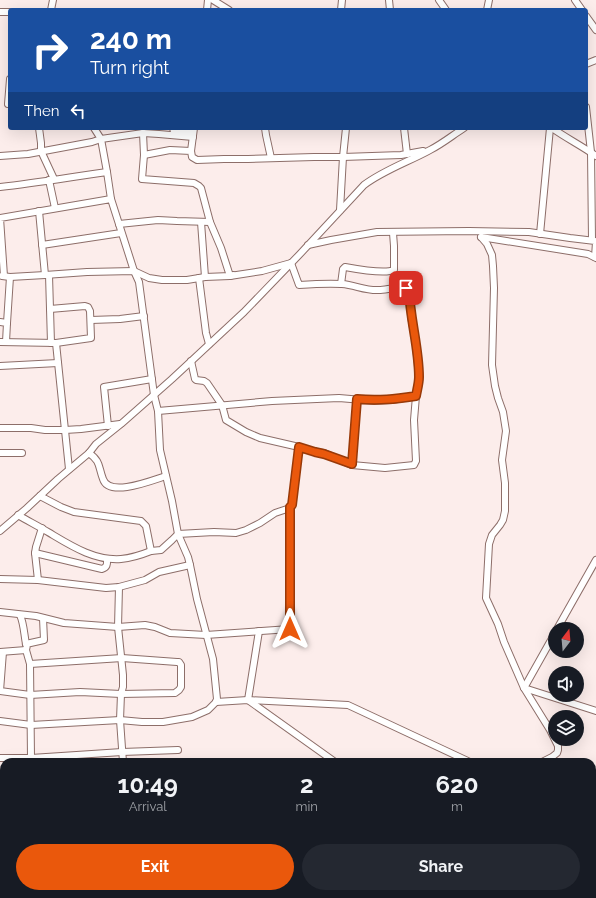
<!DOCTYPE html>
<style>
body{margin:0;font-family:Raleway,sans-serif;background:#242831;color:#f1f3f6;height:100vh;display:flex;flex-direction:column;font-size:15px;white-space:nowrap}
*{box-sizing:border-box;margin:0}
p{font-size:13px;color:#9ea1a6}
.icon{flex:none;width:22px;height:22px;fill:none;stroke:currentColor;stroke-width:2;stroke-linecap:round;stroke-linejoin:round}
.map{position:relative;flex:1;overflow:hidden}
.side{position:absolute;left:0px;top:758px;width:596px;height:140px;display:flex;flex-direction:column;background:#171b24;border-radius:12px 12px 0 0;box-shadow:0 4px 16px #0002}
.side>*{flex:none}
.top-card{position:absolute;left:8px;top:8px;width:580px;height:122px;border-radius:4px;box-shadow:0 4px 16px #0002;background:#1a4fa0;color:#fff;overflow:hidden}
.needle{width:26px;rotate:16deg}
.fabs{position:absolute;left:548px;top:622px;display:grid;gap:8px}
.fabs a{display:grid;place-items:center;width:36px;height:36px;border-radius:50%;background:#171b24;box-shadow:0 4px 16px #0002;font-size:20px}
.pin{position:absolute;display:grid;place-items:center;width:34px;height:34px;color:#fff;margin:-17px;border-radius:8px;box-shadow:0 2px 6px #0006}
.me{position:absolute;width:44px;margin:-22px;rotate:0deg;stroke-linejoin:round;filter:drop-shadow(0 0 3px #0008)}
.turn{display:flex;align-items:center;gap:14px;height:84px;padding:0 16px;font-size:18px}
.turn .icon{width:52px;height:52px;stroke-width:2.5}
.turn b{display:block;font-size:28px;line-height:34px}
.then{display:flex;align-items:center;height:38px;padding:0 16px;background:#0003;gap:8px;font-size:15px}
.eta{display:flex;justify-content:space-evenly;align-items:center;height:68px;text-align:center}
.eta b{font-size:24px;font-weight:700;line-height:28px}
.button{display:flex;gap:8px;margin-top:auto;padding:8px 16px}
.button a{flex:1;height:46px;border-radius:24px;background:#ea580c;color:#fff;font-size:16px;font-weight:700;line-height:46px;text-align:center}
.button a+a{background:#242831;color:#f1f3f6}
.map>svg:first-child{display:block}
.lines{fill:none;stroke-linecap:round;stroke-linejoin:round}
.river{stroke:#c79b94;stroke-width:9}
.minor-casing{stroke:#8d6e69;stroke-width:8}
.minor{stroke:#fff;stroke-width:6}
.route-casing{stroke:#983908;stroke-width:10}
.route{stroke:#ea580c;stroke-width:7}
</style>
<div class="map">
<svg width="596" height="898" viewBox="0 0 596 898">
<rect width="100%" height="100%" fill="#fcedeb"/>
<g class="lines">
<g class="river">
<path d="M592,874L596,871"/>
<path d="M551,898L558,894"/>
</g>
<g class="minor-casing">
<g id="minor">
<path d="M213,0L229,10"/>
<path d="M389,0L390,10"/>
<path d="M439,0L446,10"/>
<path d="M575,0L582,10"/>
<path d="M51,10L53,0"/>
<path d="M207,10L208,0"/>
<path d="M341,10L342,0"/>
<path d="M487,10L489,0"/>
<path d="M0,12H10"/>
<path d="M586,16L596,30"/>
<path d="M586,64L596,60"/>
<path d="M8,104L10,79"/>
<path d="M586,107L591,152L592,240"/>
<path d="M39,128L41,143V151L54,179"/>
<path d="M94,128L101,139L107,172"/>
<path d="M173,128L174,132L193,133"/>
<path d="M265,128L266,135L271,158"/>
<path d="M404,128L407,154"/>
<path d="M552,128C566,138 582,146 596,156"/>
<path d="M143,133L144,155L142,179L194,183L199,186L201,188L210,222"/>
<path d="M191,151L194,128"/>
<path d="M144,155L170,150L191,151L192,157L197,160L224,159H248L314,157H343L401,155L423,151"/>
<path d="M0,156L28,154L92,142L101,139L143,133L159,134L193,137"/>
<path d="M49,180L55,208"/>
<path d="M0,187C36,183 71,177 107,172L111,199"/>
<path d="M340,210L343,157L346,128"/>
<path d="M39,211L45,275"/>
<path d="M201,222L205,277"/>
<path d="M119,224L158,220L177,221L210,222L221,248L230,276L233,275"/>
<path d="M540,234L550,128"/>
<path d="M481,237L487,244L492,255L493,266L494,288L492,365L495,386L498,398L503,412L506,431L502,460L505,483V511L503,520L500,525L492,535L489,544L486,598L498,624L504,642L524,688L550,730L558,746V750L557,753L552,757L542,762"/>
<path d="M481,237L588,254L596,258"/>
<path d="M42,245L121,233"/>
<path d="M308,245L331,240L377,232L469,231L529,232L570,238L595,241L596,242L595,257"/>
<path d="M49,275L51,343"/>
<path d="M2,276L10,277L45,275L87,272L134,271L149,278L162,280H187L205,277L230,276L262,271L291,263"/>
<path d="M199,278L206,333L209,344"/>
<path d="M341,284L343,269L345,267C356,269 385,274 394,270V246L393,233"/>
<path d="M91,320L120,319L144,316"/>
<path d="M0,322L7,323L6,342"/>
<path d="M7,323L10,277"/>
<path d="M0,342L56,343L91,338L90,311L88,307L85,306L50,309"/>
<path d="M56,343L69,469"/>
<path d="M191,361L195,379L196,380L204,381L207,383L222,405L226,420L246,432L260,438L299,447L315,452L324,453L352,465L385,468L414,465L416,461L414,420L416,396L419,378L416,345L411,316L409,290C402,285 387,290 379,290C366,291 355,285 342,284C328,283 313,284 299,285L291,263"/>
<path d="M0,366L58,363"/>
<path d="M158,411L272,401L339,398L374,401L392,400L416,396"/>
<path d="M108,426L104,387L152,379"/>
<path d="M0,428H31L45,430H65L81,429L120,424"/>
<path d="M0,453H22"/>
<path d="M89,453C101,462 98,466 103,479C109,498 153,480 166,476"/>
<path d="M352,465L357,399"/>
<path d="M40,496L61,507L74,512L141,521L146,526L151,551L161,550L172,540L178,534L214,532L236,533L246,530L260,523L275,513L287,509L290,507"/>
<path d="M18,515C28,521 38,526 48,532C70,545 94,561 121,559C132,558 141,555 151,551"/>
<path d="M0,531L27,508L58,479L89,453L96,444L121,424L172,379L244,312L299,255L364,185C384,170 408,162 430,150C442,144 453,135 464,128"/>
<path d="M35,553L102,569C108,567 107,563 107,559"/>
<path d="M0,579L38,580L106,588L119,587L145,580L159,572L190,565"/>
<path d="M38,580L35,553L36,547L42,528"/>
<path d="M119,587L118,627L123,675V687L121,694L120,720L123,762"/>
<path d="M0,612L36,616L64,623L118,627L145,625L155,627L170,633L206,635L290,629V507L292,505L299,447"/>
<path d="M20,615C24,624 24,634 26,644"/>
<path d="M557,629L596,560"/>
<path d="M259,631L248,700L335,762"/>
<path d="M555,633L524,688L596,711"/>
<path d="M0,652L26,650"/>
<path d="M3,652L0,691L30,695L80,692L121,694L175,693L179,690L181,687V665L179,662H177L122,658L30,664"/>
<path d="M216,702L248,700L348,705L470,762"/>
<path d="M0,721L31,725L120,720L142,722H163L192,717L208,710L216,702L217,699L213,659L197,599L190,565L188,557L178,534L172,501L160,450L158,411L154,395L139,282L134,271L111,199L0,218L4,276"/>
<path d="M0,758H31L122,752L178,750"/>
<path d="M31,758L30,664L26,650L27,645L26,644L44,640L43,618"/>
<path d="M0,779H4"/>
<path d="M0,802H4"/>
<path d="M592,813L596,808"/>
<path d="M0,868H4"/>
<path d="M0,895L2,898"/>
<path d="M460,898L462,894"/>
</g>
</g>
<use href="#minor" class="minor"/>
</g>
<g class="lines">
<g class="route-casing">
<path id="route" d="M290,629V507L292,505L299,447L315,452L324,454L352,464L357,399C379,401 395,399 416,396C417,390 419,383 419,377C419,348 410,319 409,290L406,288"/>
</g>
<use href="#route" class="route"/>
</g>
</svg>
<div class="fabs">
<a><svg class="needle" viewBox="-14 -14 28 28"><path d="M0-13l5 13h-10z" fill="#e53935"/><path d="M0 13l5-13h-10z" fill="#9ea1a6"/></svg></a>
<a><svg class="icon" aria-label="sound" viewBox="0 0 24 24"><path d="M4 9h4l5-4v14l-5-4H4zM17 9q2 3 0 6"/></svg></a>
<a><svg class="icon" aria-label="layers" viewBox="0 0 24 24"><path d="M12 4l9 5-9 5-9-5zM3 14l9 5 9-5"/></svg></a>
</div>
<div class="pin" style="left:406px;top:288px;background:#d93025"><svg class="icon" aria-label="arrive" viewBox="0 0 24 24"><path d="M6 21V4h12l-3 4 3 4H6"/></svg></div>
<svg class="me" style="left:290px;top:629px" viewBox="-20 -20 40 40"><path d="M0-17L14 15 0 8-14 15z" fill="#ea580c" stroke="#fff" stroke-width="4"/></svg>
<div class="top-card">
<div class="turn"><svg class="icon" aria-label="right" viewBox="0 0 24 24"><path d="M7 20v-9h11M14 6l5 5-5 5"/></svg><div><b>240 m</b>Turn right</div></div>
<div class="then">Then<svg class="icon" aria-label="left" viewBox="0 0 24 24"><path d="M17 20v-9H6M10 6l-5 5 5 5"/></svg></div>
</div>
<section class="side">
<div class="eta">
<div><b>10:49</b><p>Arrival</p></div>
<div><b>2</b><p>min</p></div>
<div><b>620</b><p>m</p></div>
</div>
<div class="button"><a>Exit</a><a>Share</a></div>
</section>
</div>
